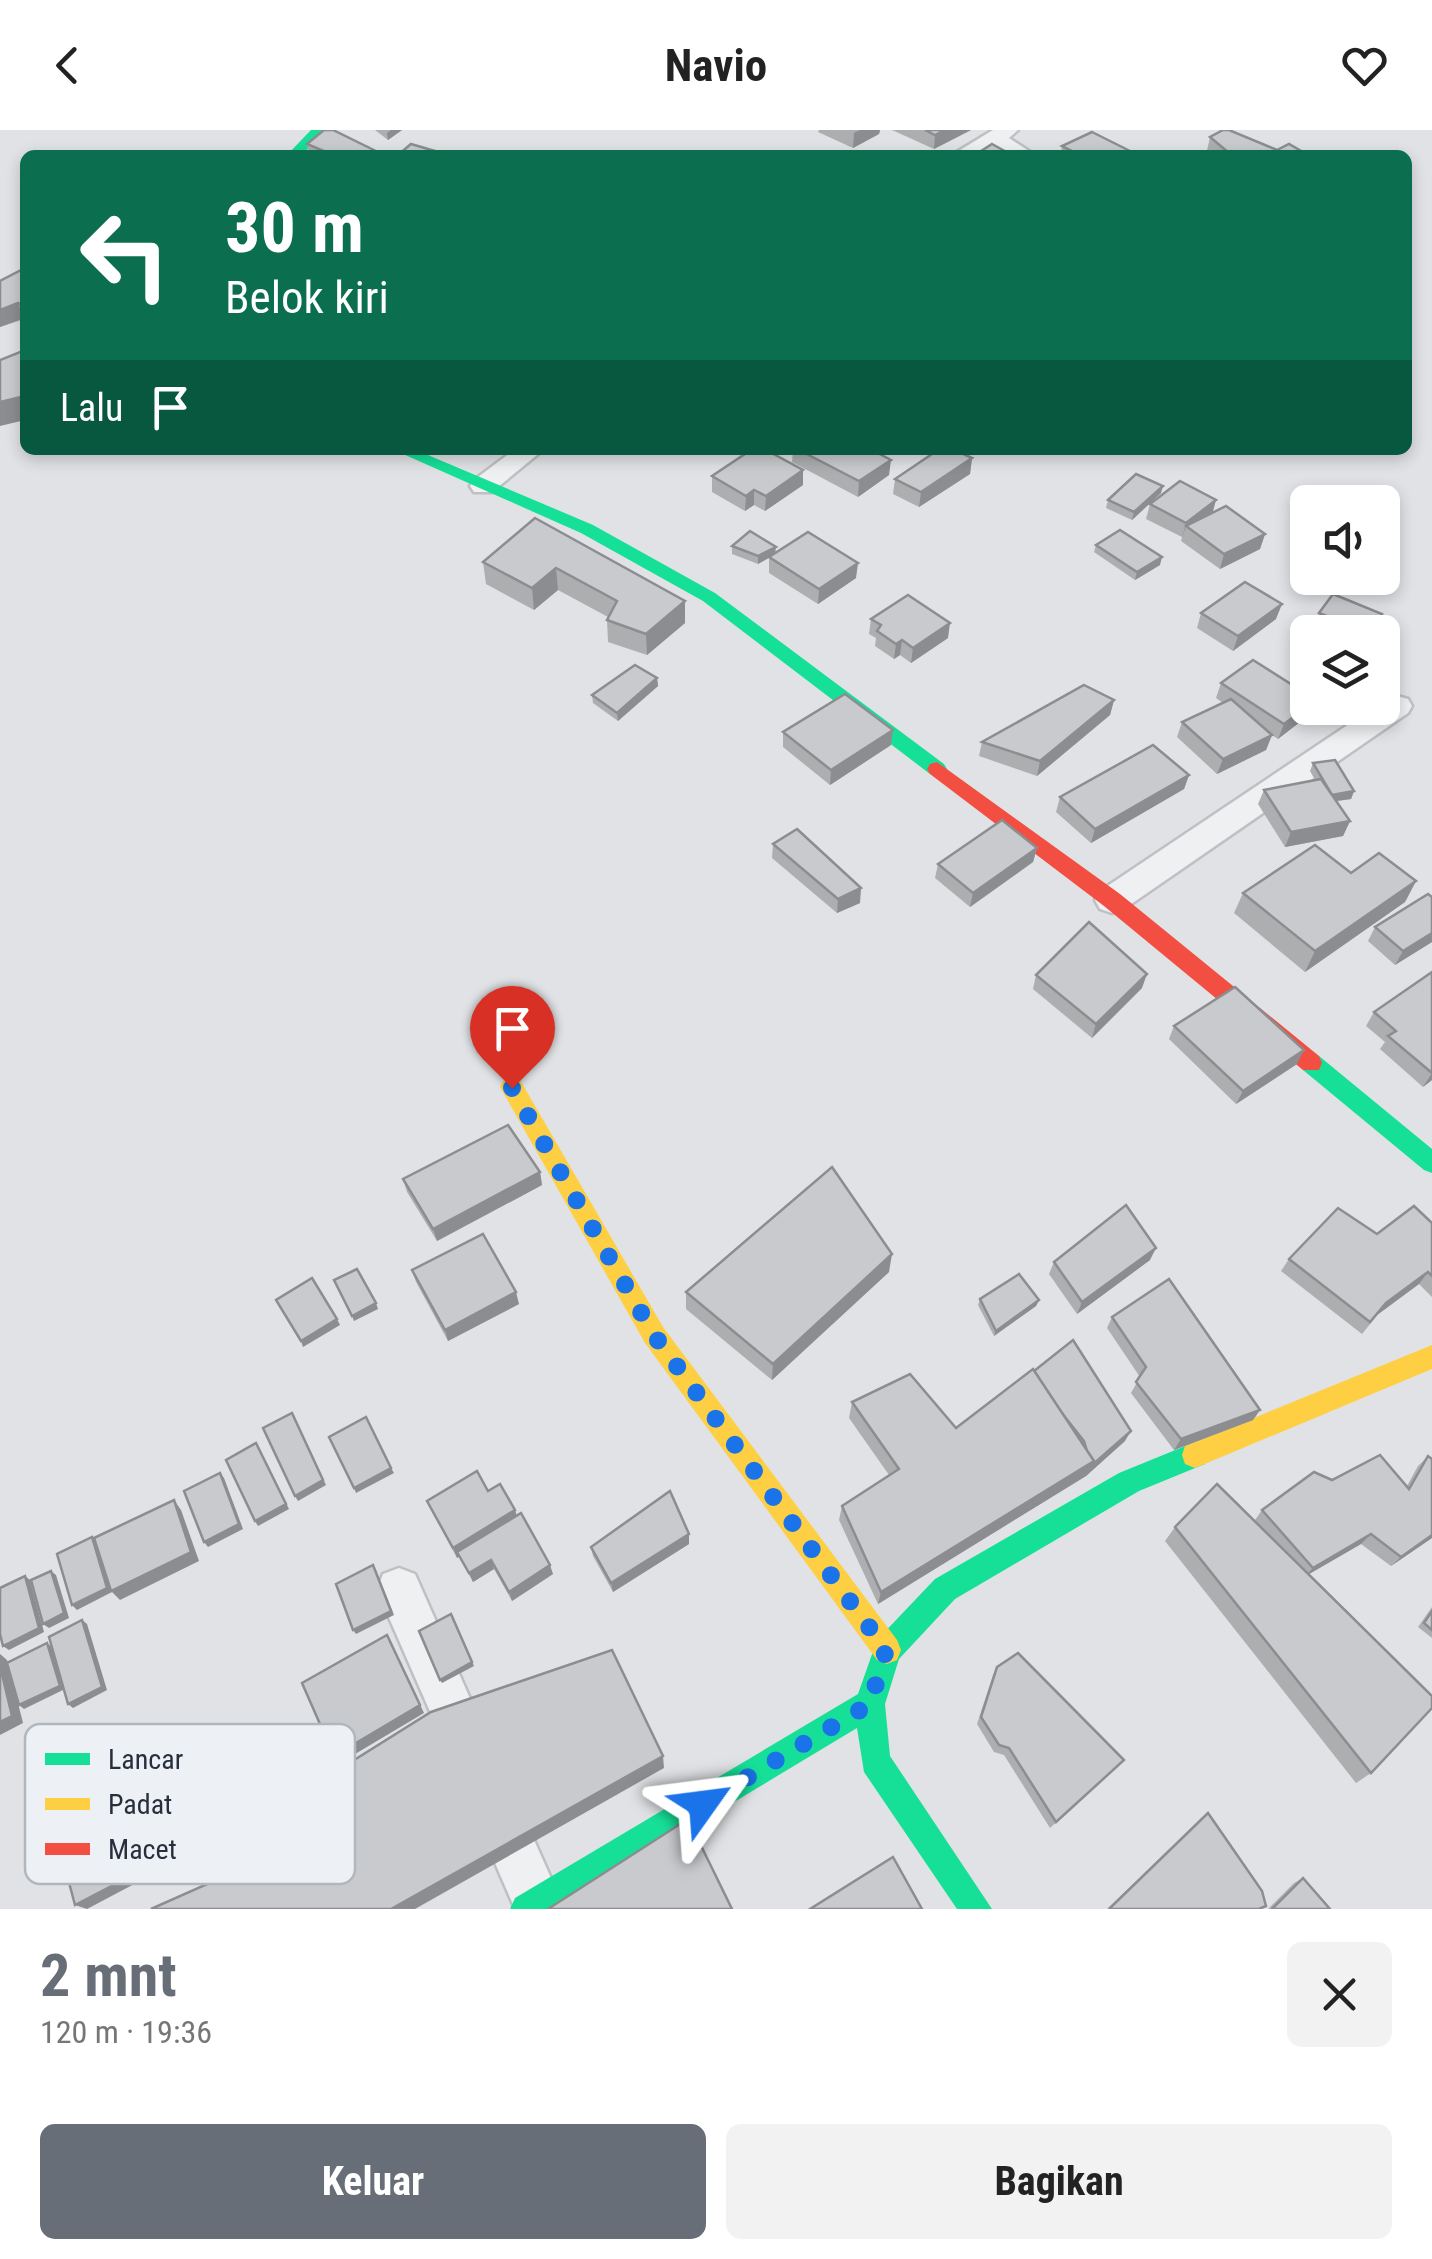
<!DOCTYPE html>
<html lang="id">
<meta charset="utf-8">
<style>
body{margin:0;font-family:"Roboto Condensed",sans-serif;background:#f2f2f2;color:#222;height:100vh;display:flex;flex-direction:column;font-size:38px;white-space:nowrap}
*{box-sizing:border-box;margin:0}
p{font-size:32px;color:#767676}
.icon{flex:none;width:55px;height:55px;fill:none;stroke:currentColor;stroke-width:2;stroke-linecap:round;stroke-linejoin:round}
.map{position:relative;height:1779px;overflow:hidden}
.side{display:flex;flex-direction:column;background:#fff;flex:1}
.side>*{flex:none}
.banner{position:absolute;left:20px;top:20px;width:1392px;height:305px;border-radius:15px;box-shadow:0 5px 15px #0003;background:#0b6e4f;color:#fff;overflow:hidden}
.buttons{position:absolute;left:1290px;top:355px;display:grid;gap:20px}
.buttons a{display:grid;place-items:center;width:110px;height:110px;border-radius:15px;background:#fff;box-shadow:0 5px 15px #0003;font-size:50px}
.pin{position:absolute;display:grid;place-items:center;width:85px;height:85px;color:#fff;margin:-102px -42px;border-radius:50% 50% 50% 0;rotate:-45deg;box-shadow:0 0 10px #0007}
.pin .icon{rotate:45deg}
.me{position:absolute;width:110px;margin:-55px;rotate:59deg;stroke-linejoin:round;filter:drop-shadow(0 0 8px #0008)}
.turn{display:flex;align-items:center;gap:35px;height:210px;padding:0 40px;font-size:45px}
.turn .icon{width:130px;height:130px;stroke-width:2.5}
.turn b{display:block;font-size:70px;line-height:85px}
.then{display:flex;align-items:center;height:95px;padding:0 40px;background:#0003;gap:20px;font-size:38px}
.round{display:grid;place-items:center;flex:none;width:105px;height:105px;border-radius:15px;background:#f2f2f2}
.overview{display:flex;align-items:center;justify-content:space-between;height:170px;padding:0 40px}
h1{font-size:60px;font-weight:700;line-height:75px;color:#686e77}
.primary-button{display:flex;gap:20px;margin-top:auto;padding:20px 40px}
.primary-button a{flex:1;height:115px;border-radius:15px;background:#686e77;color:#fff;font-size:40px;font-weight:700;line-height:115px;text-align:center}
.primary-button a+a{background:#f2f2f2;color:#222}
header{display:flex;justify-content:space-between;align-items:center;height:130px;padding:0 40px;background:#fff;font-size:45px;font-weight:700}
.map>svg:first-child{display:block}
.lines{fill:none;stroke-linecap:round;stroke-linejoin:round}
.street-casing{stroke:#bec0c3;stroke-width:5}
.street{fill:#eff0f1;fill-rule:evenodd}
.fast{fill:#16e098;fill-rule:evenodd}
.slow{fill:#ffcf43;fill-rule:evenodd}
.jam{fill:#f24e42;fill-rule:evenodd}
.wall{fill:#acaeb0}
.shaded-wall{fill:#8c8d90}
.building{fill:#c8cacd;stroke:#8c8d90;stroke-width:2.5}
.route{stroke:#1a73e8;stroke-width:18;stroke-dasharray:0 32.4}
.key{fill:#edf0f4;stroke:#b2b6bd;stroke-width:2.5}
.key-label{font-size:28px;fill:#282f3c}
</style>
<header><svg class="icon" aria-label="back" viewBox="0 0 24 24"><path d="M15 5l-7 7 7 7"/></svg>Navio<svg class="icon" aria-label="heart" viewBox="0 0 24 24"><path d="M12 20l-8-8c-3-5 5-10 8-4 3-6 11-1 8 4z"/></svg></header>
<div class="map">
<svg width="1432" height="1779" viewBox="0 0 1432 1779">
<rect width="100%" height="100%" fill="#e0e2e5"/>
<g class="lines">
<g class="street-casing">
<g id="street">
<path d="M993,0H1018L1009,8L1035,25H1008L993,17L979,25H952Z"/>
<path d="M514,320H543L492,362H474L470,356L474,350Z"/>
<path d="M1397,566L1408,569L1412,576L1408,583L1124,779L1112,783L1100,779L1095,770L1100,761L1373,578H1382L1386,569Z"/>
<path d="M399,1438L415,1444L491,1616L484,1632L468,1639L452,1632L377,1460L383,1444Z"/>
<path d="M497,1658L514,1665L562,1773L559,1779H515L473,1682L480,1665Z"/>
</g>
</g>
<use href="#street" class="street"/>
<g class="fast">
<path d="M311,0H325L302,25H287Z"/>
<path d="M394,320H416L593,395L715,463L944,634L947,639L944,644H930L703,471L581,403Z"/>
<path d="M1311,924L1319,926L1432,1019V1043L1424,1040L1303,940L1300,933L1303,926Z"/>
<path d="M1195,1312L1205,1316L1208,1325L1205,1334L1139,1361L955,1469L899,1529L885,1574L890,1626L992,1779H957L864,1642L857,1598L556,1779H510L515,1768L858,1564L877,1510L935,1449L1119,1343Z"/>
</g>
<g class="slow">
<path d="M512,947L520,950L663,1197L897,1510L901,1520L897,1530L887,1534L877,1530L645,1213L504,964L500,957L504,950Z"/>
<path d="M1432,1215V1239L1195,1338L1185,1334L1182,1325L1185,1316Z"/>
</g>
<path class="jam" d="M937,632L1120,764L1319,926L1322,933L1319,940H1303L1104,776L930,644L927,639L930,634Z"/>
</g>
<g class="wall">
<path d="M375,0H402L388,10Z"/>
<path d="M819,0H880L879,4L853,18L818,2Z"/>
<path d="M892,0H971L934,19Z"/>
<path d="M1210,7L1277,20L1308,25H1206Z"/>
<path d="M307,14L384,25H309Z"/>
<path d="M1062,16L1136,25H1061Z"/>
<path d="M25,138V189L0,197Z"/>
<path d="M793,320H872L889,345L858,367L792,332Z"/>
<path d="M972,328L970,344L919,377L893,364L895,349Z"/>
<path d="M803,340V355L765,381L754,375L745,381L712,362V346Z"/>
<path d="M1161,363L1132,390L1106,378L1108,370Z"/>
<path d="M1150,374L1212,383L1265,404L1260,419L1220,439L1181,411L1182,407L1146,389Z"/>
<path d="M535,388L685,493L647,525L608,512L607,490L608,487L558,460L534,480L486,454L483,432Z"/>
<path d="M1096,415L1160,435L1135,450L1094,422Z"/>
<path d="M732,416L775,424L856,448L818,474L769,443V428L758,434L732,424Z"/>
<path d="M1201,483L1276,489L1233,521L1197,498Z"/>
<path d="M1319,483L1378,492L1371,502H1345L1316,490Z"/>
<path d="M871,489L948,508L911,533L900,525L894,529L875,516L876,508L869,504Z"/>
<path d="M657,548L658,556L618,591L593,573L592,565Z"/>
<path d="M1221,553L1308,578H1312L1309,585L1278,609L1269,603L1272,605L1266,620L1217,644L1177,607L1182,592L1223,573L1216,568Z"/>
<path d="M1114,570L1110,585L1037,646L979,626L982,612Z"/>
<path d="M783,602L891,615L830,655L783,617Z"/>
<path d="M1313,633L1354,661L1351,669L1336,671L1350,691L1343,706L1285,717L1258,674L1264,660L1315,650L1310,641Z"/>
<path d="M1189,645L1184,659L1091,713L1056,682L1060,667Z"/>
<path d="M773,714L860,773L837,783L772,728Z"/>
<path d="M1037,718L1033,732L970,777L935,748L938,734Z"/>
<path d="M1351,743L1416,751L1405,772L1305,842L1234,783L1243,763Z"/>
<path d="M1432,767V812L1395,835L1368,811L1375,797Z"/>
<path d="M1432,842V950L1423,957L1380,919L1385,912L1366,896L1374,882Z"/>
<path d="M1036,845L1142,858L1092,908L1033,859Z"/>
<path d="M1174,896L1297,934L1236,974L1169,909Z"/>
<path d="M540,1042L542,1055L437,1111L407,1062L403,1049Z"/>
<path d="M1432,1093V1167L1419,1154L1377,1185L1362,1204L1281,1141L1289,1129L1377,1104Z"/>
<path d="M1150,1130L1077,1184L1049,1144L1054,1132Z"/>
<path d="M412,1140L519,1174L448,1211L416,1152Z"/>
<path d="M889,1142L772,1250L686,1179V1162Z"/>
<path d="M980,1169L1039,1170L1036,1176L994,1206L978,1175Z"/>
<path d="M1112,1187L1260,1280L1253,1290L1174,1320L1131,1263L1140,1247L1107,1198Z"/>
<path d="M1033,1239L1125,1311L1086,1346L878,1474L839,1390L842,1376L889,1345L849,1288L852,1272L956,1298Z"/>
<path d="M1428,1326L1432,1408L1391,1436L1361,1414L1309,1444L1371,1643L1356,1653L1165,1411L1175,1397L1262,1398L1255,1390L1262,1380L1332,1350L1407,1356L1418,1336Z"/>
<path d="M488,1361L515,1380L517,1386L553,1444L512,1471L494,1439L473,1452L459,1426L457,1428L427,1371Z"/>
<path d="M689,1414L613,1462L593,1426L591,1417Z"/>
<path d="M1432,1477V1508L1418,1497Z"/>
<path d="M997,1537L1118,1636L1050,1698L1004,1625L994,1622L977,1594L993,1545Z"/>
<path d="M1208,1683L1259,1779H1107L1201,1689Z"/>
<path d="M1303,1748L1330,1779H1268L1294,1753Z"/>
</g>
<g class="shaded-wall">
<path d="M391,0H402L388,10L387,3Z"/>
<path d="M860,0H880L879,4L853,18L854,3Z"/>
<path d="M945,0H971L934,19L935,5Z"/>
<path d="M18,173L24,188L0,197V180Z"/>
<path d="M25,266V290L0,296V272Z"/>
<path d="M972,328L970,344L919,377L921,362Z"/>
<path d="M891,330L889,345L858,367L859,351Z"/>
<path d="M803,340V355L765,381L766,366Z"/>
<path d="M1163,356L1161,363L1132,390L1134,382Z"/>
<path d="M754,360V375L745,381L746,366Z"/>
<path d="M1216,370L1212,385L1186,396L1182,408L1186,393Z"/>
<path d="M1265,404L1260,419L1220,439L1224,424Z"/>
<path d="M776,417L775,424L758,434V426Z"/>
<path d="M1162,427L1160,435L1135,450L1137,442Z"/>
<path d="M858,433L856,448L818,474L819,459Z"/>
<path d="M556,438L558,460L534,480L532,458Z"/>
<path d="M685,471V493L647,525L646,504Z"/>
<path d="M1282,474L1276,489L1233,521L1238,506Z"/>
<path d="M950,493L948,508L911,533L913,518Z"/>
<path d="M902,510L900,525L894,529L896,514Z"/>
<path d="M657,548L658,556L618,591L617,583Z"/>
<path d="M1114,570L1110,585L1037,646L1040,631Z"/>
<path d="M1308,576L1312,578L1309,585L1278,609L1284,594Z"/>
<path d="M893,600L891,615L830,655L831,640Z"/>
<path d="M1272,605L1266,620L1217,644L1223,629Z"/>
<path d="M1189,645L1184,659L1091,713L1095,699Z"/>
<path d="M1354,661L1351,669L1329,672L1332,665Z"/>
<path d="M1350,691L1343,706L1285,717L1291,702Z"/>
<path d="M1037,718L1033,732L970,777L973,763Z"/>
<path d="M1416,751L1405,772L1305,842L1315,821Z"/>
<path d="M861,758L860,773L837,783L838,769Z"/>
<path d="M1432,803V812L1395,835L1403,821Z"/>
<path d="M1147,844L1142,858L1092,908L1096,894Z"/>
<path d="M1304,920L1297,934L1236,974L1243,961Z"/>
<path d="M1432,943V950L1423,957Z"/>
<path d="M540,1042L542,1055L437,1111L433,1099Z"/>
<path d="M1156,1118L1150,1130L1077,1184L1082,1172Z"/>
<path d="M892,1124L889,1142L772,1250L773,1234Z"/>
<path d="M1428,1142L1419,1154L1377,1185L1362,1204L1386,1173Z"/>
<path d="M516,1162L519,1174L448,1211L445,1200Z"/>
<path d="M1039,1170L1036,1176L994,1206L996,1201Z"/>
<path d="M376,1173L378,1179L354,1191L352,1186Z"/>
<path d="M337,1189L340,1195L303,1217L301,1211Z"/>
<path d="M1260,1280L1253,1290L1174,1320L1181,1309Z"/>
<path d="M292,1283L326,1355L298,1371L295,1366Z"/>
<path d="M1131,1301L1125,1311L1086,1346L878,1474L881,1462Z"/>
<path d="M259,1319L289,1379L258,1396L255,1391Z"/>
<path d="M391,1338L394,1343L356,1363L354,1358Z"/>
<path d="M220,1343L224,1348L243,1399L208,1417L204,1412Z"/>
<path d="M174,1370L181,1380L199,1431L120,1470L112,1462L77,1480L72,1475L92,1407L96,1412Z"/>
<path d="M515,1380L518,1390L457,1428L453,1418Z"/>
<path d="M689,1404V1414L613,1462L611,1453Z"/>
<path d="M1371,1404L1361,1414L1304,1447L1313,1438Z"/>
<path d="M1432,1405V1408L1391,1436L1401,1427Z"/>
<path d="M491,1430L494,1439L473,1452L469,1443Z"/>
<path d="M550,1435L553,1444L512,1471L509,1462Z"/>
<path d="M376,1440L394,1485L356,1504L353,1500Z"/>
<path d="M51,1441L56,1445L69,1488L49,1498L43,1494Z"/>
<path d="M25,1446L30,1450L44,1502L9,1520L3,1516Z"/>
<path d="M451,1484L474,1536L442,1553L440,1550Z"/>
<path d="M82,1490L87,1494L107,1560L73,1578L68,1574Z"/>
<path d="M387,1505L424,1583L340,1633L334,1626Z"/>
<path d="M47,1513L52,1517L65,1559L24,1579L19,1575Z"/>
<path d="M0,1524L7,1530L23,1593L0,1605Z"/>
<path d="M250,1599L257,1606L285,1668L231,1702L223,1697Z"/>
<path d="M91,1624L96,1628L115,1684L68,1712L63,1709Z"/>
<path d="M663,1626L664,1638L415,1779H391Z"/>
<path d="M191,1632L196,1635L220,1707L189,1725L184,1722Z"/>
<path d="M153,1684L162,1689L174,1733L87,1779L75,1775Z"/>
</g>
<g class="building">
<path d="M324,0H333L384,25H333L307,14Z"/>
<path d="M925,0H945L935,5Z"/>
<path d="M1223,0H1229L1277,20L1289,14L1308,25H1226L1229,23L1210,7Z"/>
<path d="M1092,2L1136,24L1080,25L1062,16Z"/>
<path d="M411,14L442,23L441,25H398Z"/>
<path d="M992,14L1012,25H975Z"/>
<path d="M25,138V177L18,173L0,180V151Z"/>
<path d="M25,220V266L0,272V230Z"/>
<path d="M751,320H766L803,340L766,366L754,360L746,366L712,346Z"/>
<path d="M799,320H872L891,330L859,351Z"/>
<path d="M938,320H955L972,328L921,362L895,349Z"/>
<path d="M1136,344L1163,356L1134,382L1108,370Z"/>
<path d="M1180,351L1216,370L1186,393L1150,374Z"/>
<path d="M1226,376L1265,404L1224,424L1186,396Z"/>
<path d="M535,388L685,471L646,504L607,490L617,471L556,438L532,458L483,432Z"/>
<path d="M1120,400L1162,427L1137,442L1096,415Z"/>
<path d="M750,401L776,417L758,426L732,416Z"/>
<path d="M808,402L858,433L819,459L769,427Z"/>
<path d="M1245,452L1282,474L1238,506L1201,483Z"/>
<path d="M1333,464L1382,484L1368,502H1367L1319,483Z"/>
<path d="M908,465L950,493L913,518L902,510L896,514L877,501L881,495L871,489Z"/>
<path d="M1253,530L1308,565V576L1284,594L1221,553Z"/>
<path d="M635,535L657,548L617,583L592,565Z"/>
<path d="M1084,555L1114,570L1040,631L982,612Z"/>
<path d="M845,564L893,600L831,640L783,602Z"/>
<path d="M1231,569L1272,605L1223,629L1182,592Z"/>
<path d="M1153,615L1189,645L1095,699L1060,667Z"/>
<path d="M1335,630L1354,661L1332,665L1313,633Z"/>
<path d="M1321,649L1350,691L1291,702L1264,660Z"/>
<path d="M1002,690L1037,718L973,763L938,734Z"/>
<path d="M797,699L861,758L838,769L773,714Z"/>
<path d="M1315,715L1351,743L1379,723L1416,751L1315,821L1243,763Z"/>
<path d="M1428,764L1432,767V803L1403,821L1375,797Z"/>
<path d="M1089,792L1147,844L1096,894L1036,845Z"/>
<path d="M1432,842V943L1388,906L1396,901L1374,882Z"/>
<path d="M1235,857L1304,920L1243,961L1174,896Z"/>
<path d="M508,995L540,1042L433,1099L403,1049Z"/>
<path d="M832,1037L892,1124L773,1234L686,1162Z"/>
<path d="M1126,1075L1156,1118L1082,1172L1054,1132Z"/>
<path d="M1414,1076L1432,1093V1146L1428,1142L1386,1173L1370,1192L1289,1129L1338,1078L1377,1104Z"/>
<path d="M483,1104L516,1162L445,1200L412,1140Z"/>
<path d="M357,1139L376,1173L352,1186L334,1150Z"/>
<path d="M1019,1144L1039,1170L996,1201L980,1169Z"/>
<path d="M312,1148L337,1189L301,1211L276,1170Z"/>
<path d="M1169,1149L1260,1280L1181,1309L1136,1252L1146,1237L1112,1187Z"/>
<path d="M1073,1210L1131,1301L1091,1336L1094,1331L1087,1321L1084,1311L1061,1282L1034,1241Z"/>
<path d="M1033,1239L1094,1331L881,1462L842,1376L899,1339L852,1272L910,1244L956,1298Z"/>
<path d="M292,1283L323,1350L295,1366L263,1298Z"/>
<path d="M366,1287L391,1338L354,1358L329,1307Z"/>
<path d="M256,1313L286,1374L255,1391L226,1330Z"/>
<path d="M1380,1325L1409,1359L1428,1326L1432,1329V1405L1401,1427L1371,1404L1313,1438L1262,1380L1314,1342L1332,1350Z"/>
<path d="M477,1341L488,1361L500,1354L515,1380L453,1418L427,1371Z"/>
<path d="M220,1343L239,1394L204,1412L184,1361Z"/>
<path d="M1217,1354L1432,1566V1578L1371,1643L1175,1397Z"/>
<path d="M670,1361L689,1404L611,1453L591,1417Z"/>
<path d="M174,1370L191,1422L111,1461L94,1408Z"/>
<path d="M521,1383L550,1435L509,1462L491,1430L469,1443L457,1422Z"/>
<path d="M92,1407L107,1458L72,1475L57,1424Z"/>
<path d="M373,1435L391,1481L353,1500L336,1454Z"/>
<path d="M51,1441L64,1483L43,1494L31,1450Z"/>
<path d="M25,1446L39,1498L3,1516L0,1504V1458Z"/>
<path d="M1432,1481V1500L1424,1493Z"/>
<path d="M451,1484L472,1532L440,1550L419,1501Z"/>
<path d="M82,1490L102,1557L68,1574L49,1507Z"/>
<path d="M387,1505L420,1575L334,1626L302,1553Z"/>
<path d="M47,1513L60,1556L19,1575L7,1533Z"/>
<path d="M612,1520L663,1626L391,1779H151L309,1709L327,1647L431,1582Z"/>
<path d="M1018,1523L1124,1630L1056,1692L1009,1618L999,1615L981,1587L997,1537Z"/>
<path d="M0,1536L12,1586L0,1592Z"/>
<path d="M1208,1683L1262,1761L1266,1776L1259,1779H1111L1110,1778Z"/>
<path d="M153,1684L165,1728L75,1775L63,1730Z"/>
<path d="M688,1689L732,1779H548Z"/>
<path d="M893,1727L922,1779H810Z"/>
<path d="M1303,1748L1330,1779H1272Z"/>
</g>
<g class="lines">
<path class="route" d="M512,958L654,1205L886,1520L870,1574L703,1674"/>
</g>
<rect x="25" y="1594" width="330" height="160" rx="15" class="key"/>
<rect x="45" y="1623" width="45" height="12" fill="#16e098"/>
<rect x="45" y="1668" width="45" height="12" fill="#ffcf43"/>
<rect x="45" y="1713" width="45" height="12" fill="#f24e42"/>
<g class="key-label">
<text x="108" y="1639">Lancar</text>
<text x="108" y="1684">Padat</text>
<text x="108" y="1729">Macet</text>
</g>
</svg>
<div class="buttons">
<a><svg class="icon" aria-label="sound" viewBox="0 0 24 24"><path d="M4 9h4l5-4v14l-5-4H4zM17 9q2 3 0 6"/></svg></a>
<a><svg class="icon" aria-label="layers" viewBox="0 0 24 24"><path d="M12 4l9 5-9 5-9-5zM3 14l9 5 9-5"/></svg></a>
</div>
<div class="pin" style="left:512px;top:958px;background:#d93025"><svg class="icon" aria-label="arrive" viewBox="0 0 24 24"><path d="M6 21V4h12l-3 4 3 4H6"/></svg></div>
<svg class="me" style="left:703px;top:1674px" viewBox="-20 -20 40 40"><path d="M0-17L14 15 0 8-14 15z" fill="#1a73e8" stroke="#fff" stroke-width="4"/></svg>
<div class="banner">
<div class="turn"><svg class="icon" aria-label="left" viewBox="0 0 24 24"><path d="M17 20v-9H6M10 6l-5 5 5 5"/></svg><div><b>30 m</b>Belok kiri</div></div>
<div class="then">Lalu<svg class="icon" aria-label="arrive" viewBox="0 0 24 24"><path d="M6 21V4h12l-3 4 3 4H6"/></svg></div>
</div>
</div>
<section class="side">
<div class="overview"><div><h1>2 mnt</h1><p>120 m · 19:36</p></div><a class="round"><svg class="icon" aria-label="close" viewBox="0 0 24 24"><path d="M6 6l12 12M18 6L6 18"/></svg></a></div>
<div class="primary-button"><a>Keluar</a><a>Bagikan</a></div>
</section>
